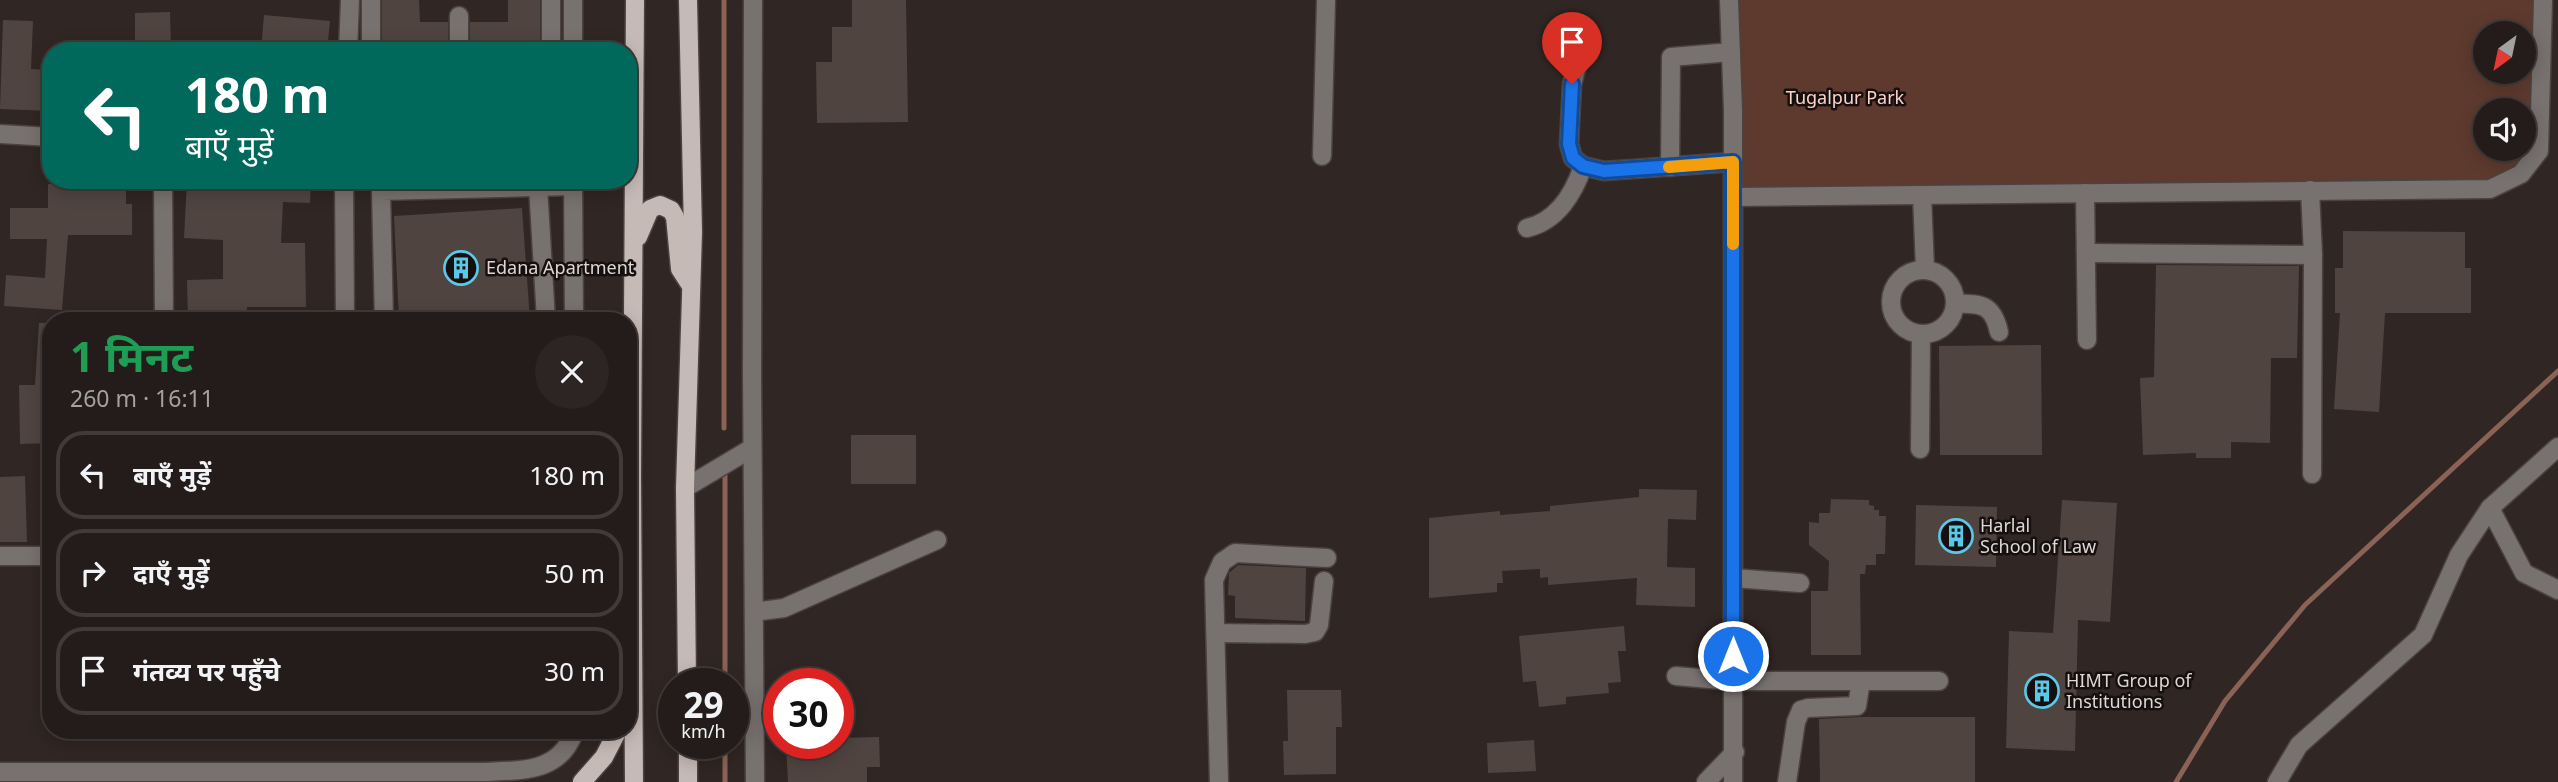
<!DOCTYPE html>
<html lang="hi">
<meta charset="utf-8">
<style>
body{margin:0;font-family:"Noto Sans","Noto Sans Devanagari",sans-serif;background:#2c2523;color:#f1f3f6;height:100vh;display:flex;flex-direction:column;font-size:26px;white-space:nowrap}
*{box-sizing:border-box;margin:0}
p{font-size:23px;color:#a3a1a2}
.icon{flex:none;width:38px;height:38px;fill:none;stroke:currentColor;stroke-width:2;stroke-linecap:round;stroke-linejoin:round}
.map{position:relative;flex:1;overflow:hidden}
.drawer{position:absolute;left:42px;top:312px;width:595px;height:427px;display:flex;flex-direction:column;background:#241c1a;border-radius:28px;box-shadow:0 4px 18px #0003,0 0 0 2px #413a39}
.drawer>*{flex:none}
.banner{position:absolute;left:42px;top:42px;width:595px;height:147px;border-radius:28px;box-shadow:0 4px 18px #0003,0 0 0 2px #413a39;background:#00695c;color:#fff;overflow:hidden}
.needle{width:46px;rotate:213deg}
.fabs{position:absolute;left:2473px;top:21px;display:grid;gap:14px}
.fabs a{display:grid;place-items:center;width:63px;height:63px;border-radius:50%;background:#241c1a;box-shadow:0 4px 18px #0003,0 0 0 2px #413a39;font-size:35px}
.speed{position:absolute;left:658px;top:668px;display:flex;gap:14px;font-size:35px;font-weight:700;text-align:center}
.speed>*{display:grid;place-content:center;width:91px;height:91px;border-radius:50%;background:#241c1a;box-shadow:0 4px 18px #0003,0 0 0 2px #413a39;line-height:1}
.speed small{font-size:18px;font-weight:400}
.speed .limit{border:10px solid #d22;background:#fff;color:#111}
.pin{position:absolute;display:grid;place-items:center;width:60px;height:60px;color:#fff;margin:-72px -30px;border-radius:50% 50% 50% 0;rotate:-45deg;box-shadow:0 0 7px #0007}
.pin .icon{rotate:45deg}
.me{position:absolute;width:77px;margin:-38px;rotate:0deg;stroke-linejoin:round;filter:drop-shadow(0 0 5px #0008)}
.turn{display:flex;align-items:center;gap:24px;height:147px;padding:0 28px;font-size:32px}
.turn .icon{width:91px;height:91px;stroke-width:2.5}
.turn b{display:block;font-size:49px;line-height:60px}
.round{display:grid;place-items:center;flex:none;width:74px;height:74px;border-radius:37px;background:#2c2523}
.overview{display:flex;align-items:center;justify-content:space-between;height:119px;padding:0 28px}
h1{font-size:42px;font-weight:700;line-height:52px;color:#1e9e55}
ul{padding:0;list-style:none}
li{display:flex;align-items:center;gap:21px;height:88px;margin:0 14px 10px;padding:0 14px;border:4px solid #413a39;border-radius:28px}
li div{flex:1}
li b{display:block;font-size:26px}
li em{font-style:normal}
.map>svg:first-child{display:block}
.green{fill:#5e3a2e;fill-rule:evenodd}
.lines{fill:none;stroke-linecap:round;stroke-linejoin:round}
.stream{stroke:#8b6356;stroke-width:5}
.building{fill:#4f4440}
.minor-casing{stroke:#4c423f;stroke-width:21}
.major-casing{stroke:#4c423f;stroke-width:21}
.minor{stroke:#77716f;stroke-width:18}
.major{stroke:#c6bab6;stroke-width:18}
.route-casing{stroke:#114b97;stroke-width:18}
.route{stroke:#1a73e8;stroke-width:12}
.slow{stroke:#f59e0b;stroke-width:12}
.labels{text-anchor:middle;stroke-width:5;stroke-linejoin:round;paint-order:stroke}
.park-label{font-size:18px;fill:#fdd3c4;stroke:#15100f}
.poi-label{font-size:18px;fill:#ded7d4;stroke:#15100f;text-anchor:start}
</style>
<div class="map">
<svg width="2558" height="782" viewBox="0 0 2558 782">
<rect width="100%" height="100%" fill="#302623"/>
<path class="green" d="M1729,0H2543L2539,151L2490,189L1733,197ZM2485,33H2524V72H2485ZM2485,110H2524V149H2485Z"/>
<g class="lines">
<g class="stream">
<path d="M724,0V428"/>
<path d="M725,472V684"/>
<path d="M725,744V782"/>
<path d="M2176,782L2225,701L2305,605L2558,371"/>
</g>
</g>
<g class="building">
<path d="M382,0H419L420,22H448V51H382Z"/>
<path d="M508,0H540V51H470V22H508Z"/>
<path d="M852,0H906L908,122L817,123L816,62H832V27H852Z"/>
<path d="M170,12L171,50H135V13Z"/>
<path d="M264,15L330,21L327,51H261Z"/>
<path d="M3,20L33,21L31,69L51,70V111L0,109Z"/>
<path d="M65,180H126V204H132V235H68L62,310L4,306L6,275L45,278L47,239H10V208H48V184H65Z"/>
<path d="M187,180H311L310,203L283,202L281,243H305L306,307H247L246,320H188L187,280L223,279V240L184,238Z"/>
<path d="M522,208L530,320H399L394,216Z"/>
<path d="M2343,231L2465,232V268H2471V313H2385L2379,412L2334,409L2340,313H2335V268H2343Z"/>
<path d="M2156,265L2299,266L2297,358H2271L2270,443L2231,442V458H2196V453L2143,455L2140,378L2154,377Z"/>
<path d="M39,323H51V443L20,444L19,385H35Z"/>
<path d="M2041,345L2042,455H1940L1939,346Z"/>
<rect x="851" y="435" width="65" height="49"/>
<path d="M25,476L27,542H0V477Z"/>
<path d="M1639,489L1697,490L1696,520L1668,519L1667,567L1695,568V607L1636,605L1637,578L1548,585V577L1540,578V569L1502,571L1503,583H1497V592L1429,598V518L1500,511V515L1550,511V506L1639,497Z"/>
<path d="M1831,499L1869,500V505L1874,506V510H1879V516H1886L1885,554H1876V565H1866L1865,574H1860L1861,655H1811V591H1828L1829,561L1809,545V522L1819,523V513H1830Z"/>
<path d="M2062,500L2117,503L2110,622L2078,620L2075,751L2006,748L2009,631L2053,633Z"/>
<path d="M1916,505L1997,507L1996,567L1915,565Z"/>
<path d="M1238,565L1306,568L1305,621L1235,618V596L1228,595L1229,573Z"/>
<path d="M1624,626L1626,651H1618L1621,682L1608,683L1609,693L1566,697V704L1539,707L1536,681L1523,682L1519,636Z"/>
<path d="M1287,690H1341L1342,727H1336V774L1284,775L1283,741H1288Z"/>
<path d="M1861,717H1975V782H1820L1819,719Z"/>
<path d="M879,737L880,767H867V782H788L786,744H838V738Z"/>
<path d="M1534,740L1536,771L1488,773L1487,743Z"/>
</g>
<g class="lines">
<g class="minor-casing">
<g id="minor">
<path d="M371,0V51"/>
<path d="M573,0V51"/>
<path d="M753,0L752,375L755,782"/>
<path d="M1729,0L1733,110V782"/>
<path d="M348,51L350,0"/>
<path d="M459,51V16"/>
<path d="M551,51V0"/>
<path d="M1579,59L1572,84L1569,144L1573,158L1583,166L1604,171L1733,162"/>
<path d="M0,134L51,137"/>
<path d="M1322,156L1326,0"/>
<path d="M1670,167L1671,57L1731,52"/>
<path d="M163,180L164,320"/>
<path d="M344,180L345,320"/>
<path d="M573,180L574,320"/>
<path d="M538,186L546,320"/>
<path d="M2310,190L2313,255L2312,474"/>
<path d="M2085,193L2087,340"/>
<path d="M1922,195L1925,269"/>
<path d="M1733,197L2490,189L2521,174L2539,151L2543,0"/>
<path d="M1527,228C1557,221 1574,193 1583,166"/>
<path d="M2087,253L2313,255"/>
<circle cx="1923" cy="302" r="32"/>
<path d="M1956,304C1982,303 1993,305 1999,332"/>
<path d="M384,320L381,191L573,186"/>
<path d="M2558,447L2490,508L2524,573L2558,590"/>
<path d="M1920,449L1921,335"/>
<path d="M685,488L752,448"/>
<path d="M0,556H51"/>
<path d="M1733,578L1800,583"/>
<path d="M754,612L784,608L937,540"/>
<path d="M1216,633L1305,634L1315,632L1319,625L1324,581"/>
<path d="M1676,676L1732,681H1939"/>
<path d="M0,772H482C521,770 560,774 575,730"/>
<path d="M1219,782L1214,580L1222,562L1235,553L1327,558"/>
<path d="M1706,782L1735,752"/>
<path d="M1787,782L1796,722L1801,710L1808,708L1857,706L1861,681"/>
<path d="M2277,782L2299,745L2423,635L2459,555L2490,508"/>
</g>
</g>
<g class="major-casing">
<g id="major">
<path d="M638,237L650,209L660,205L671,210L675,217L680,269L689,283"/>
<path d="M687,684L685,488L693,232L688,0"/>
<path d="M688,744V782"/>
<path d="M582,782L604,757L618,730"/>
<path d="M634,782L632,477L635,0"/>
</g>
</g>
<use href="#minor" class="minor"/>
<use href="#major" class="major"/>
</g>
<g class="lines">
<g class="route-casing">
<path id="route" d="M1572,84L1569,144L1573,158L1583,166L1604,171L1733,162V656"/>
</g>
<use href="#route" class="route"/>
<path class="slow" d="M1669,167L1733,162V244"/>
</g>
<defs>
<g id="building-ring" transform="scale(1.75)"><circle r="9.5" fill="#15100f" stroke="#5bc8e7" stroke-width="1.5"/><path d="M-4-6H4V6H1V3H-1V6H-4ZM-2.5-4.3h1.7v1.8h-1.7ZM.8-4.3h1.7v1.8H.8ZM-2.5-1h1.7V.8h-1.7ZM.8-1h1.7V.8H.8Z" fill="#5bc8e7"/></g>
</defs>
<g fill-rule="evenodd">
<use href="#building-ring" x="461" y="268"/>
<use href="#building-ring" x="1956" y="536"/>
<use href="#building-ring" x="2042" y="691"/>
</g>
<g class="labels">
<g class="park-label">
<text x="1845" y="104">Tugalpur Park</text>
</g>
<g class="poi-label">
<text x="486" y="274">Edana Apartment</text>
<text x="1980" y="532">Harlal<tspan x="1980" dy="21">School of Law</tspan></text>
<text x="2066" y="687">HIMT Group of<tspan x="2066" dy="21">Institutions</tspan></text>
</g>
</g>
</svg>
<div class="fabs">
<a><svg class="needle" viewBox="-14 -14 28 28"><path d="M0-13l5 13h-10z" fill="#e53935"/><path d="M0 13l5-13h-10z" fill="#a3a1a2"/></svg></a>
<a><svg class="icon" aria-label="sound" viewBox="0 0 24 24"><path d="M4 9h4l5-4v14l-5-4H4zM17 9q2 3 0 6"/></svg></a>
</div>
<div class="speed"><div>29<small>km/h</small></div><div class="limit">30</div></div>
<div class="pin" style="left:1572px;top:84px;background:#d93025"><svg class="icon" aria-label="arrive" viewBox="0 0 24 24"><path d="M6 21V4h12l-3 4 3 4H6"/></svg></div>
<svg class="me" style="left:1733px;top:656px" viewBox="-20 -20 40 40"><circle r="17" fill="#1a73e8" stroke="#fff" stroke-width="3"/><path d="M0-11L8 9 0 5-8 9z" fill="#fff"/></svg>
<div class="banner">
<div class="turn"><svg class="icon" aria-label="left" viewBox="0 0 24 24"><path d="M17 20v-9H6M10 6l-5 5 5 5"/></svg><div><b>180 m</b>बाएँ मुड़ें</div></div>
</div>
<section class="drawer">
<div class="overview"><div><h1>1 मिनट</h1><p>260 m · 16:11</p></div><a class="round"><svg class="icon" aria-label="close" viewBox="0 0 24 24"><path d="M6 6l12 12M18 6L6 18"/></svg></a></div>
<ul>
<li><svg class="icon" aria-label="left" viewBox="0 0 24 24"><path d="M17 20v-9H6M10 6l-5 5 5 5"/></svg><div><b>बाएँ मुड़ें</b></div><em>180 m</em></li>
<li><svg class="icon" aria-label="right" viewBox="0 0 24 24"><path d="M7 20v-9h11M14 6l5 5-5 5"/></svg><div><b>दाएँ मुड़ें</b></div><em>50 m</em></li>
<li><svg class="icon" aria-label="arrive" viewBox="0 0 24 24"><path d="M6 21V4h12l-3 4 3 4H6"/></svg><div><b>गंतव्य पर पहुँचे</b></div><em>30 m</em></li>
</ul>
</section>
</div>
